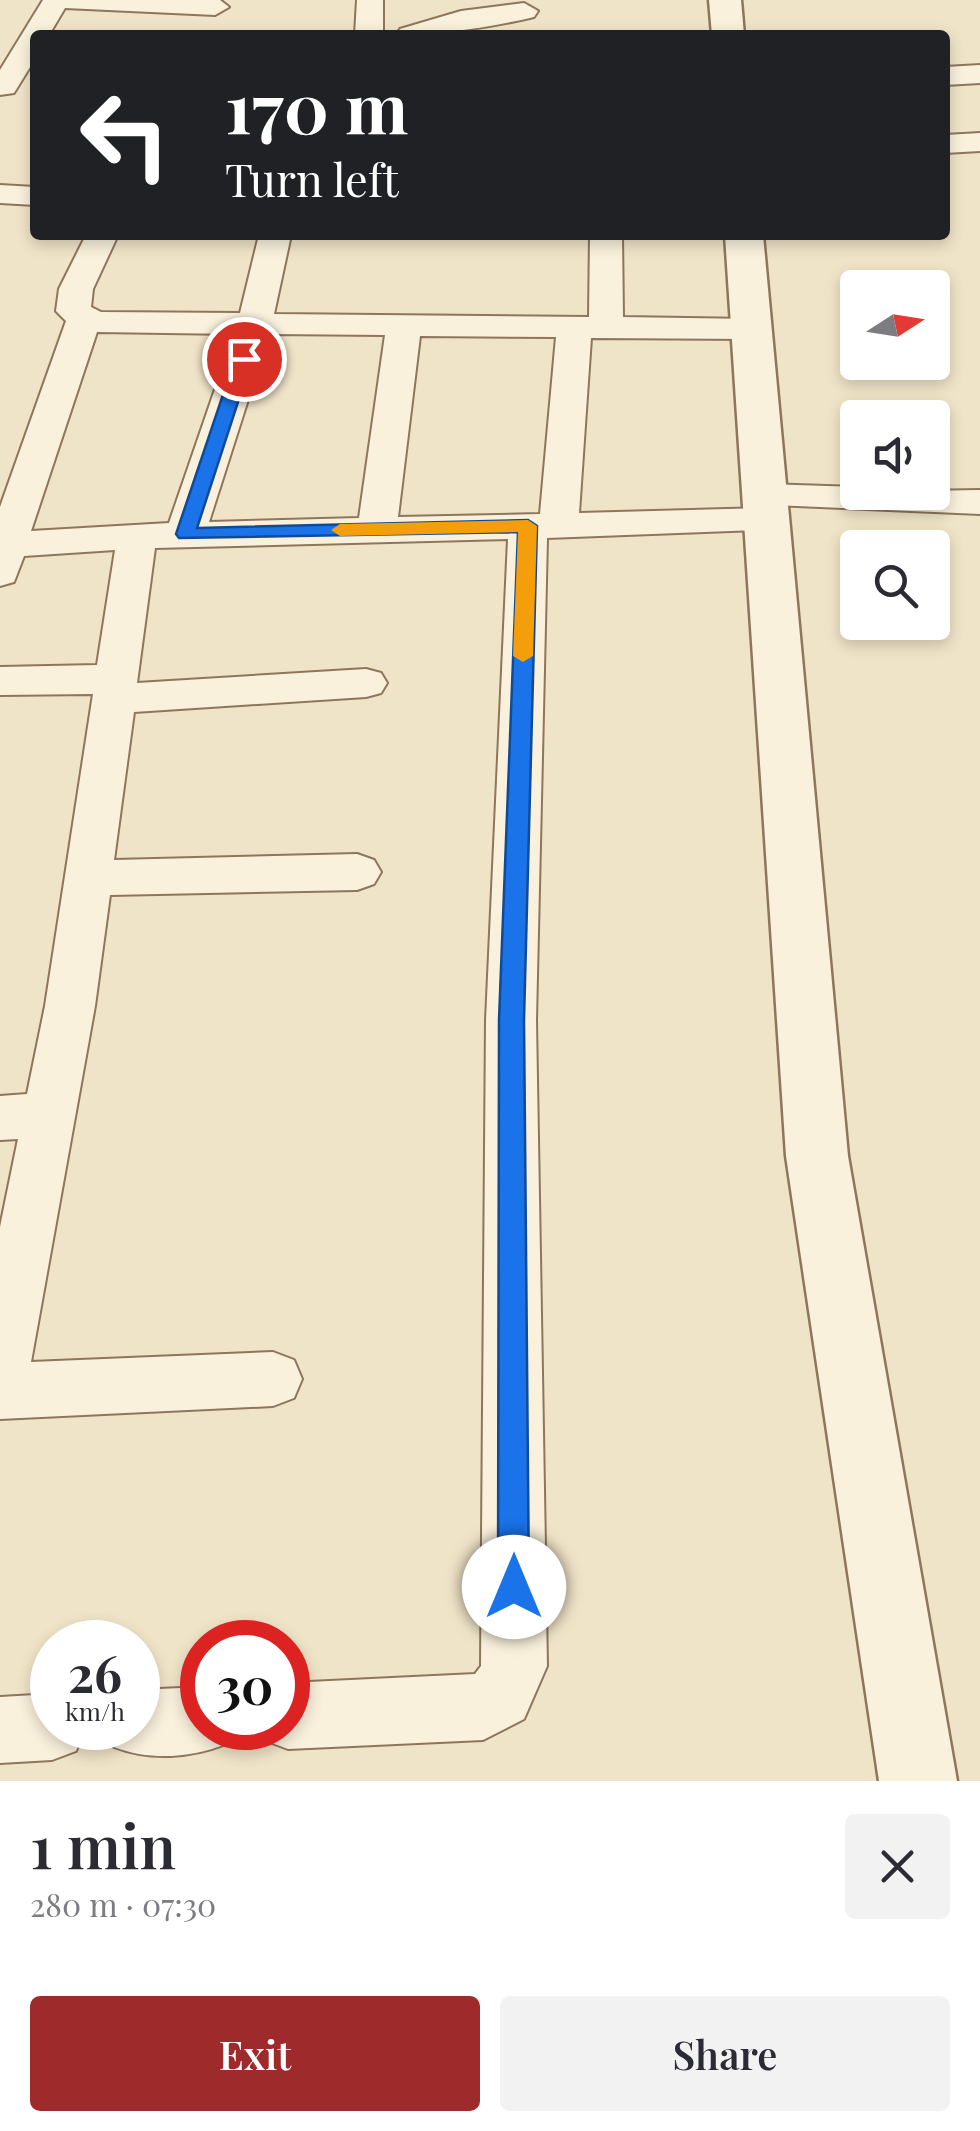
<!DOCTYPE html>
<meta charset="utf-8">
<style>
body{margin:0;font-family:"Playfair Display",serif;background:#f2f2f3;color:#2b2b33;height:100vh;display:flex;flex-direction:column;font-size:38px;white-space:nowrap}
*{box-sizing:border-box;margin:0}
p{font-size:32px;color:#7c7c81}
.icon{flex:none;width:55px;height:55px;fill:none;stroke:currentColor;stroke-width:2;stroke-linecap:round;stroke-linejoin:round}
.map{position:relative;height:1781px;overflow:hidden}
.sheet{display:flex;flex-direction:column;background:#fff;flex:1}
.sheet>*{flex:none}
.hud{position:absolute;left:30px;top:30px;width:920px;height:210px;border-radius:10px;box-shadow:0 5px 15px #0003;background:#202124;color:#fff;overflow:hidden}
.needle{width:65px;rotate:78deg}
.fabs{position:absolute;left:840px;top:270px;display:grid;gap:20px}
.fabs a{display:grid;place-items:center;width:110px;height:110px;border-radius:10px;background:#fff;box-shadow:0 5px 15px #0003;font-size:50px}
.speed{position:absolute;left:30px;top:1620px;display:flex;gap:20px;font-size:50px;font-weight:700;text-align:center}
.speed>*{display:grid;place-content:center;width:130px;height:130px;border-radius:50%;background:#fff;box-shadow:0 5px 15px #0003;line-height:1}
.speed small{font-size:25px;font-weight:400}
.speed .limit{border:15px solid #d22;background:#fff;color:#111}
.pin{position:absolute;display:grid;place-items:center;width:85px;height:85px;color:#fff;margin:-42px;border:5px solid #fff;border-radius:50%;box-shadow:0 2px 10px #0007}
.me{position:absolute;width:110px;margin:-55px;rotate:0deg;stroke-linejoin:round;filter:drop-shadow(0 0 8px #0008)}
.turn{display:flex;align-items:center;gap:35px;height:210px;padding:0 30px;font-size:45px}
.turn .icon{width:130px;height:130px;stroke-width:2.5}
.turn b{display:block;font-size:70px;line-height:85px}
.round{display:grid;place-items:center;flex:none;width:105px;height:105px;border-radius:10px;background:#f2f2f3}
.headline{display:flex;align-items:center;justify-content:space-between;height:170px;padding:0 30px}
h1{font-size:60px;font-weight:600;line-height:75px}
.cta{display:flex;gap:20px;margin-top:auto;padding:20px 30px}
.cta a{flex:1;height:115px;border-radius:10px;background:#9e2a2b;color:#fff;font-size:40px;font-weight:600;line-height:115px;text-align:center}
.cta a+a{background:#f2f2f3;color:#2b2b33}
.map>svg:first-child{display:block}
.lines{fill:none;stroke-linecap:round;stroke-linejoin:round}
.minor-casing{stroke:#8d765c;stroke-width:4}
.tertiary-casing{stroke:#8d765c;stroke-width:5}
.minor{fill:#faf1dc;fill-rule:evenodd}
.tertiary{fill:#faf1dc;fill-rule:evenodd}
.route{fill:#1a73e8;stroke:#114b97;stroke-width:2.5}
.slow{fill:#f59e0b}
</style>
<div class="map">
<svg width="980" height="1781" viewBox="0 0 980 1781">
<rect width="100%" height="100%" fill="#f0e4c8"/>
<g class="lines">
<g class="minor-casing">
<g id="minor">
<path d="M43,0H220L229,7L215,15L65,8L49,35H35V59L14,93L0,95V70Z"/>
<path d="M357,0H383V35H355Z"/>
<path d="M524,3L538,11L534,17C492,27 438,35 396,35L400,29L461,11Z"/>
<path d="M980,65V83L945,85V67Z"/>
<path d="M980,133V151L945,153V135Z"/>
<path d="M0,185L35,187V205L0,203Z"/>
<path d="M86,235H118L93,289L91,307L101,312L240,313L259,235H291L274,314L589,317L590,235H622L623,317L751,319L763,322L768,329L763,336L751,339L591,338L579,513L767,508L781,511L786,520L781,529L547,538L536,1020L547,1666L524,1719L483,1740L288,1749L264,1740L259,1728H288V1683L475,1674L481,1666L486,1020L508,539L155,548L137,683L366,669L381,673L387,683L381,693L366,697L134,712L114,860L357,854L374,860L381,872L374,884L357,890L110,895L95,1006L31,1362L273,1352L294,1360L302,1379L294,1398L273,1406L0,1419V1227L18,1139L0,1140V1096L27,1094L45,1006L93,694L0,695V667L97,665L115,550L24,556L14,582L0,586V507L66,321L56,311L59,289ZM97,332L234,334L169,523L31,531ZM269,334L385,335L359,518L209,522ZM420,336L556,337L540,514L398,517Z"/>
<path d="M765,484L858,487V492L980,490V514L751,504L746,496L751,488Z"/>
<path d="M202,1687V1728H232L226,1744C191,1758 150,1761 114,1747L106,1728H138V1690Z"/>
<path d="M52,1694V1728H85L76,1751L52,1760L0,1763V1697Z"/>
</g>
</g>
<g class="tertiary-casing">
<g id="tertiary">
<path d="M709,0H741L744,35H712Z"/>
<path d="M725,235H763L848,1156L957,1781H879L786,1156Z"/>
</g>
</g>
<use href="#minor" class="minor"/>
<use href="#tertiary" class="tertiary"/>
</g>
<path class="route" d="M244,354L252,359L197,528L528,520L537,526L524,1020L529,1587L524,1598L514,1602L503,1598L498,1587L499,1020L518,532L179,538L176,534L235,359Z"/>
<path class="slow" d="M528,520L537,526L533,656L523,662L513,656L518,532L340,536L331,530L340,524Z"/>
</svg>
<div class="fabs">
<a><svg class="needle" viewBox="-14 -14 28 28"><path d="M0-13l5 13h-10z" fill="#e53935"/><path d="M0 13l5-13h-10z" fill="#7c7c81"/></svg></a>
<a><svg class="icon" aria-label="sound" viewBox="0 0 24 24"><path d="M4 9h4l5-4v14l-5-4H4zM17 9q2 3 0 6"/></svg></a>
<a><svg class="icon" aria-label="search" viewBox="0 0 24 24"><circle cx="10" cy="10" r="6"/><path d="M15 15l6 6"/></svg></a>
</div>
<div class="speed"><div>26<small>km/h</small></div><div class="limit">30</div></div>
<div class="pin" style="left:244px;top:359px;background:#d93025"><svg class="icon" aria-label="arrive" viewBox="0 0 24 24"><path d="M6 21V4h12l-3 4 3 4H6"/></svg></div>
<svg class="me" style="left:514px;top:1587px" viewBox="-20 -20 40 40"><circle r="19" fill="#fff"/><path d="M0-13L10 11 0 6-10 11z" fill="#1a73e8"/></svg>
<div class="hud">
<div class="turn"><svg class="icon" aria-label="left" viewBox="0 0 24 24"><path d="M17 20v-9H6M10 6l-5 5 5 5"/></svg><div><b>170 m</b>Turn left</div></div>
</div>
</div>
<section class="sheet">
<div class="headline"><div><h1>1 min</h1><p>280 m · 07:30</p></div><a class="round"><svg class="icon" aria-label="close" viewBox="0 0 24 24"><path d="M6 6l12 12M18 6L6 18"/></svg></a></div>
<div class="cta"><a>Exit</a><a>Share</a></div>
</section>
